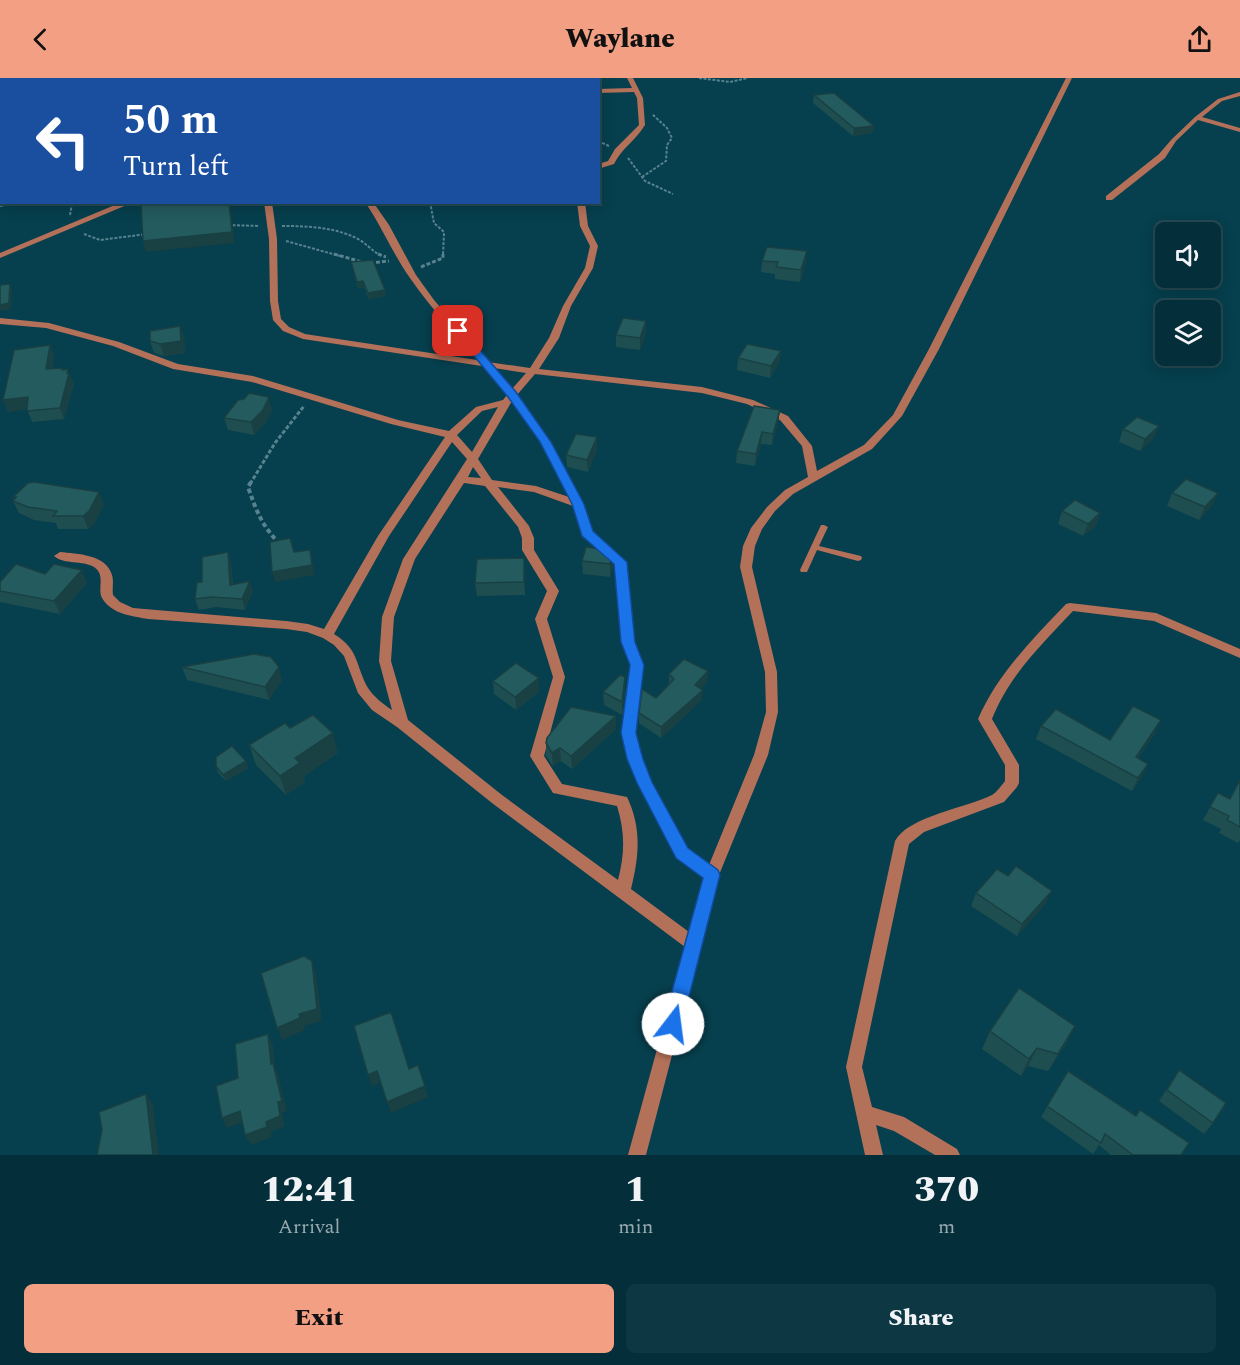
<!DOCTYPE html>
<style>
body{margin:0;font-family:Spectral,serif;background:#0d3742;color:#f1f3f6;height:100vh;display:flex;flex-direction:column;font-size:22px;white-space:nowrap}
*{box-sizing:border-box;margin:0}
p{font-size:20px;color:#97a9af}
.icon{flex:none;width:33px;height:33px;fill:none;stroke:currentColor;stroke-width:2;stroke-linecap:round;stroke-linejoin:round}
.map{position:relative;height:1077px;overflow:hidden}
.sheet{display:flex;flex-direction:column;background:#042f3a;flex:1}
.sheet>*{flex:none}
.hud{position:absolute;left:0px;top:0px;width:600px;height:126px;box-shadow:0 3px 15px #0003,0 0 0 2px #254a54;background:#1a4fa0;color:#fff;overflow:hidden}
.buttons{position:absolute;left:1155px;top:144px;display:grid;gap:12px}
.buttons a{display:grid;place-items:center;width:66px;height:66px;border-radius:9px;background:#042f3a;box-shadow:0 3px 15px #0003,0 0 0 2px #254a54;font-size:30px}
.pin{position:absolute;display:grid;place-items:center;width:51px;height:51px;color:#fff;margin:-26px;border-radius:12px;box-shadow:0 3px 9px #0006}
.me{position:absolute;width:66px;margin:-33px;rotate:15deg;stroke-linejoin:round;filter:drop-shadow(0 0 4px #0008)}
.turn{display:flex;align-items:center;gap:21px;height:126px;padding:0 24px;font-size:27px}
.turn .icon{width:78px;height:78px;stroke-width:2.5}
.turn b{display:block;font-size:42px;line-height:51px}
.eta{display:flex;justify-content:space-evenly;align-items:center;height:102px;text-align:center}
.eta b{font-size:36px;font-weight:800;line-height:42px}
.action{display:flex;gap:12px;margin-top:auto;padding:12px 24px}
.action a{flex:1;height:69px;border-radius:9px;background:#f39f83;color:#111;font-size:24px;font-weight:800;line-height:69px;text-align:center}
.action a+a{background:#0d3742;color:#f1f3f6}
header{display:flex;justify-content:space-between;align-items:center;height:78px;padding:0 24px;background:#f39f83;color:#111;font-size:27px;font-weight:800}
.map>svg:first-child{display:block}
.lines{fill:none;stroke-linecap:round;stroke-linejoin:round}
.path-far2{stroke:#57828e;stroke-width:2;stroke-dasharray:3 1.5;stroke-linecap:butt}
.path-far1{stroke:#57828e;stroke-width:3;stroke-dasharray:4 2;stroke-linecap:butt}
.path{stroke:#57828e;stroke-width:4;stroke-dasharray:4.5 3;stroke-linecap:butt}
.service{fill:#b4715a;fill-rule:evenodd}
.minor{fill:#b4715a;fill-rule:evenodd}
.wall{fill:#1f4e51}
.shaded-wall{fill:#194042}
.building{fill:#245b5e;stroke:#194042;stroke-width:1.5}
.route{fill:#1a73e8;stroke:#114b97;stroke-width:1.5}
</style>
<header><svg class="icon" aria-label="back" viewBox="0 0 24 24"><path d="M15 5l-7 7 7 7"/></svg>Waylane<svg class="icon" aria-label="share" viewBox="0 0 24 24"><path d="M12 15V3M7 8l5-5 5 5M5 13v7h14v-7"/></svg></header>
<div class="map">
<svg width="1240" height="1077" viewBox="0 0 1240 1077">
<rect width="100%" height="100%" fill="#063f4d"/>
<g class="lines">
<g class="path-far2">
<path d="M572,0L579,2"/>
<path d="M699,0L730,4L748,0"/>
<path d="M598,63L609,68"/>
<path d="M628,80L645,103L673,116"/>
<path d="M642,99L666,83L667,67L672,60L667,50L652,36"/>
<path d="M430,124L434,145L444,154L443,178"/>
<path d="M0,128L22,124"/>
<path d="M70,137L72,126L89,127"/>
<path d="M228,147L259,148"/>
<path d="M282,148C308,148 335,149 358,161C367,166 373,174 382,178"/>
<path d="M84,156L100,162L147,156"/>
<path d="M286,163L340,178"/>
</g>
<g class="path-far1">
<path d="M334,176L362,184"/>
<path d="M378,176L386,179"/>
<path d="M370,185L389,183"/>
<path d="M421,189L443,180V176"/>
<path d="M250,406L275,365L304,328"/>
</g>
<path class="path" d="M251,404L248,409C256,432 262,448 279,465"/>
<path class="service" d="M821,447H824L828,449L819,468L861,478L862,480L861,482L858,483L817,472L807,494H801L800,492Z"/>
<g class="minor">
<path d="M166,0H173L174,2H167Z"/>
<path d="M353,0H360L361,2H354Z"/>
<path d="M385,0H392L384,2Z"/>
<path d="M627,0H633L643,20L645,47C636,62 622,70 614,86L598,91V86L608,83L615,71L639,47L637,20L634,14L598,15V11L632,10Z"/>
<path d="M1066,0H1072L939,271L902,338L872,371L793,416L775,433L762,451L755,468L752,489L777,594L778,634L768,677L719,797L646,1077H628L685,869L492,725L397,649L372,632L358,615L344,578L334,567L323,560L307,554L286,551L148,541C132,538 111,536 102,520C97,510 106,497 94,489C83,482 64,487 54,478L60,474C77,476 106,476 112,497C114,503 112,510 113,517L120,524L133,530L286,543L308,546L324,551L378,458L445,359L391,346L252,304L173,291L113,268L46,250L0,246V240L49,245L119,264L178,286L253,298L398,342L449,353L476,329L503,322L507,317L482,288L303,261L283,253L273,242L270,223L269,161L264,124H272L277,161L278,223L281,241L289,249L305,256L477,282C454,255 430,229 410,200C393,176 382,149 365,124H373L389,147L416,197L434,222L488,284L530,290L549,260L563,228L585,190L590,168L580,148L577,124H585L588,148L598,168L593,190L571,228L559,260L539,291L702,309L753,322L788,338L812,368L817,393L864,367L893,337L929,271ZM494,290L526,295L512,311ZM535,296L702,315L747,326L780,342L802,368L808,399L785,412L767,429L751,450L743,468L740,489L765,594L766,634L754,677L709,787L687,771L651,704L642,681L636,655L643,587L634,564L627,484L592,453L583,426L551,364L517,317ZM512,323L541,364L569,419L536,408L492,402L478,381ZM498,329L472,374L457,357L482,333ZM452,364L467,381L403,481L382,539L379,583L392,632C383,626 374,619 368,610C355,587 360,572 334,556L389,458ZM473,389L481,400L468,399ZM464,405L485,408L518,449L522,460V472L547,513L535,541L553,599L530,678L553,715L617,728C625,754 625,775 618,802L502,717L408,642L391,583L394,539L415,481ZM498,409L534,414L573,428L583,458L615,485L622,564L631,587L622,655L628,681L637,705L677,779L704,799L689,854L631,811C639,779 642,750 627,719L562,706L544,678L565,599L547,541L559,513L534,472V460L529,448Z"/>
<path d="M1240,14V18L1222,23L1202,39L1240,50V54L1198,42L1176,63L1165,80L1112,122H1106V118L1159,76L1172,61L1195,39L1218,21Z"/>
<path d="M122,124H134L0,180V175Z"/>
<path d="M1070,525L1156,535L1240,571V580L1154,543L1073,533C1041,567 1009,598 992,641L1019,687V705L1017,709L1004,724L924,754L909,766L862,989L872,1029L904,1039L957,1071L960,1077H935L894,1053L876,1047L883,1077H865L846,989L895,763C907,739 968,729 992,717C997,714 1001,708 1005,703V687L978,641C998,595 1032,562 1066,526Z"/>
</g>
</g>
<g class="wall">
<path d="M814,17L874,48L873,55L853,58L813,25Z"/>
<path d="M762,183L806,185L800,204L775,201V196L761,194Z"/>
<path d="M351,184L385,212L386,218L369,221L364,209L358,210Z"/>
<path d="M180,248L184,259L185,275L164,278L154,275L150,263Z"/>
<path d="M646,255L640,272L616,269V257Z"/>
<path d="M50,267L54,279L52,291L62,290L74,306L64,341L32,344L27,331L8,334L3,322Z"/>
<path d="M781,273L779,285L770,300L737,292L738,280Z"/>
<path d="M272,332L266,344L254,357L228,352L224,340Z"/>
<path d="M780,332L778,344L772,367L761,366L755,388L736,385L737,373Z"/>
<path d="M1123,351L1154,360L1140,373L1119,364Z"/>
<path d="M597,372L588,394L567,389L566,377Z"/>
<path d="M1172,415L1212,428L1199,442L1167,428Z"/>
<path d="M13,419L104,427L94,446L88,451H58L56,445L34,442L19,435L13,423L14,421Z"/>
<path d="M1062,433L1100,435L1096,448L1083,458L1058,446Z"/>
<path d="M228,474L231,485L233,507L253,513L245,532L216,529L199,532L195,521L202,504Z"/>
<path d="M582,483L613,487L610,499L583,496Z"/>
<path d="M525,494V517L477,518L475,505Z"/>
<path d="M45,496L87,505L60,536L0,524V504Z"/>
<path d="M182,589L282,602L269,622L187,602Z"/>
<path d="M708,593L707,604L701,610L702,622L661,660L639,645V635L656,620L669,607V596Z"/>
<path d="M539,600V614L516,632L494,616L493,603Z"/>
<path d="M625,613L622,637L604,627L603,614Z"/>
<path d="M1041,648L1110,662L1155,655L1138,680L1142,699L1132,713L1036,661Z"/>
<path d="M616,651L572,691L561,683L553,688L546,678V665Z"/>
<path d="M249,667L338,675L304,698L305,704L286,717L256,687Z"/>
<path d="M246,683L248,690L226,703L218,695L216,688Z"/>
<path d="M1240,701V762L1238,765L1219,755L1221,751L1203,742L1218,715L1229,721Z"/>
<path d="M976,815L1046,825L1017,858L971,828Z"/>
<path d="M1075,948L1066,966L1048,993L1028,988L1021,998L982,971L990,953Z"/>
<path d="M1179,992L1213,1045L1204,1056L1159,1023Z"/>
<path d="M1068,993L1181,1077H1111L1099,1067L1093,1076L1041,1039Z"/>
</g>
<g class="shaded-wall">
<path d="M874,48L873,55L853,58L854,50Z"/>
<path d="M229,124H230L235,165L146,174L143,163Z"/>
<path d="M807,173L806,185L800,204L801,192Z"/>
<path d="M363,203L364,209L358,210L357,204Z"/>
<path d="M10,206L12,212L11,231L0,233V227Z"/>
<path d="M385,212L386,218L369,221L368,215Z"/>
<path d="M646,243V255L640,272V260Z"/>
<path d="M180,248L184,259L185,275L164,278L160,266Z"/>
<path d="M50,267L54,279L50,303L46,291Z"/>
<path d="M781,273L779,285L770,300L771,288Z"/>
<path d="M68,291L74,306L64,341L60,330Z"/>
<path d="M28,319L33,330L8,334L3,322Z"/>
<path d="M269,319L272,332L266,344L254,357L251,344Z"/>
<path d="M780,332L778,344L772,367L773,356Z"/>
<path d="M1159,348L1154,360L1140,373L1145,361Z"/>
<path d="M762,354L761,366L755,388L756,376Z"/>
<path d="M597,359V372L588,394L587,382Z"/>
<path d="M99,414L104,427L94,446L88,451L83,438Z"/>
<path d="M1218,415L1212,428L1199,442L1205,429Z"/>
<path d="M1100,435L1096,448L1083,458L1088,446Z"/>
<path d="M310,472L315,497L275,504L272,494Z"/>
<path d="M228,474L231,485L233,518L230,507Z"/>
<path d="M613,474V487L610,499V486Z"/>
<path d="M524,480L525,494V517L524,504Z"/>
<path d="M82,492L87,505L60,536L54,523Z"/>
<path d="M250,503L253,513L245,532L242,521Z"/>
<path d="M279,589L282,602L269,622L265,609Z"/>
<path d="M708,593L707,604L694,617L695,607Z"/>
<path d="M625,599V613L622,637V624Z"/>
<path d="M539,600V614L516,632L515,619Z"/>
<path d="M703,612L702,622L661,660V649Z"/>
<path d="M616,638V651L572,691L571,678Z"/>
<path d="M1161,642L1155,655L1130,692L1136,679Z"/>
<path d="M333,655L338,675L304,698L305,704L286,717L280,698L295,680Z"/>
<path d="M560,670L561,683L553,688L552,675Z"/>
<path d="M246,683L248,690L226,703L223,697Z"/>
<path d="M1148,686L1142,699L1132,713L1138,700Z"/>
<path d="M1052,813L1046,825L1017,858L1022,846Z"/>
<path d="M312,883L316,896L322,943L304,948L305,952L282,962L277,950L299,936Z"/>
<path d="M1075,948L1066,966L1048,993L1058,976Z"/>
<path d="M268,956L273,967L275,989L278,996L287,1033L282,1035L285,1048L271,1054L272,1059L251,1067L245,1057L266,1044L271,986Z"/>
<path d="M1037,970L1028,988L1021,998L1029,981Z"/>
<path d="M377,993L380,1005L372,1008L368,997Z"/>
<path d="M425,1008L428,1019L391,1035L387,1024Z"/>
<path d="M146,1016L153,1027L159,1077H153Z"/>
<path d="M240,1033L246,1043L227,1050L222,1040Z"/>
</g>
<g class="building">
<path d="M834,15L874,48L854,50L814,17Z"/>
<path d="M141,124H229L232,154L143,163Z"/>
<path d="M767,169L807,173L801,192L776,189L778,184L762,183Z"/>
<path d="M373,182L385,212L368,215L363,203L357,204L351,184Z"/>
<path d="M10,206L9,225L0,227V207Z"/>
<path d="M623,240L646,243L640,260L616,257Z"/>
<path d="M180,248L181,263L160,266L150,263V253Z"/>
<path d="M747,266L781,273L771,288L738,280Z"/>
<path d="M50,267L46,291L62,290V292L68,291L67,295H69L60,330L27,333L28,319L3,322L14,272Z"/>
<path d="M249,315L269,319L263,332L251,344L224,340L238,322L244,321Z"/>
<path d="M754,328L780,332L773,356L762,354L756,376L737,373Z"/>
<path d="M1137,339L1159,348L1145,361L1123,351Z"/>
<path d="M576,356L597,359L587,382L566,377Z"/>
<path d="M1186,401L1218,415L1205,429L1172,415Z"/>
<path d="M34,404L99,414L89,433L83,438H53L57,433L28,429L13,423L16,419H13L28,405Z"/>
<path d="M1075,422L1100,435L1088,446L1062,433Z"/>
<path d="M290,460L294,474L310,472L312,487L272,494L270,464Z"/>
<path d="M586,469L611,472L613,474L610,486L582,483Z"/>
<path d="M228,474L230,507L250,503L242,521L212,519L195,521L197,504H202V479Z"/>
<path d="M524,480V504L475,505L477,481Z"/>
<path d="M16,486L45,496L54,486L82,492L54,523L0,513V504Z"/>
<path d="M254,576L271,579L279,589L265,609L182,589Z"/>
<path d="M684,581L708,593L695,607L703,612L661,649L639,635L642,611L656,620L674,601L669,596Z"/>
<path d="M516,585L539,600L515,619L493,603Z"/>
<path d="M620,597L625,599L622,624L603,614Z"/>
<path d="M1133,628L1161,642L1136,679L1148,686L1138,700L1041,648L1056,631L1110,662Z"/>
<path d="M571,629L616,638L571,678L560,670L552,675L546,665L547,660Z"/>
<path d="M313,637L333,655L295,680L300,685L280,698L249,667L285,645L290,650Z"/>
<path d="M232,668L246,683L223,697L216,688V679Z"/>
<path d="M1240,702V749L1227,742L1229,738L1210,729L1218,715L1230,721Z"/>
<path d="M1016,788L1052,813L1022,846L976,815L997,791L1008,798Z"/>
<path d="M304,878L312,883L317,931L299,936L300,940L277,950L261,895Z"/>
<path d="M1019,910L1075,948L1058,976L1037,970L1029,981L990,953Z"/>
<path d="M391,934L409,991L418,987L425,1008L387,1024L377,993L368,997L354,948Z"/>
<path d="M268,956L271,986L273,985L282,1023L278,1024L280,1038L266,1044L267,1049L245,1057L240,1033L222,1040L216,1008L238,1000L235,966Z"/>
<path d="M1179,992L1226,1025L1213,1045L1167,1012Z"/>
<path d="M1068,993L1136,1038L1140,1032L1189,1065L1181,1077H1133L1105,1056L1101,1065L1047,1028Z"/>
<path d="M146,1016L153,1077H97L102,1052L99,1034Z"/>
</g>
<path class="route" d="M458,250L462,251L516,314L551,364L584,426L593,453L627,484L635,564L644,587L636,655L643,681L652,704L688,770L718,792L720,797L682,946L679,952L673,955L666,952L663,946L703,800L676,780L637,705L627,681L621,655L630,587L621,564L614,486L582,458L572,426L540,364L508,319L455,255L453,253Z"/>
</svg>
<div class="buttons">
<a><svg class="icon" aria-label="sound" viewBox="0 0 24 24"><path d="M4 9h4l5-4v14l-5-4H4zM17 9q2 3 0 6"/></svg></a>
<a><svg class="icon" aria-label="layers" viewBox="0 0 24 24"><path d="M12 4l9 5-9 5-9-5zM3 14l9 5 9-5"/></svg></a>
</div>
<div class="pin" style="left:458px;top:253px;background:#d93025"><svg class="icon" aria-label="arrive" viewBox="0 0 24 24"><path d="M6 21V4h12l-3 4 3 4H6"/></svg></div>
<svg class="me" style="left:673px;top:946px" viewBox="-20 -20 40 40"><circle r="19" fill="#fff"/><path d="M0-13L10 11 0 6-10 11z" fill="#1a73e8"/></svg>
<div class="hud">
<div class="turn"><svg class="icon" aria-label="left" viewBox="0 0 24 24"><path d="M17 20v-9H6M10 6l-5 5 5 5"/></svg><div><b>50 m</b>Turn left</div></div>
</div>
</div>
<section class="sheet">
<div class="eta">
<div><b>12:41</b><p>Arrival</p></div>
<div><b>1</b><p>min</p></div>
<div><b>370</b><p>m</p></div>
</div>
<div class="action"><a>Exit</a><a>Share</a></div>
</section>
